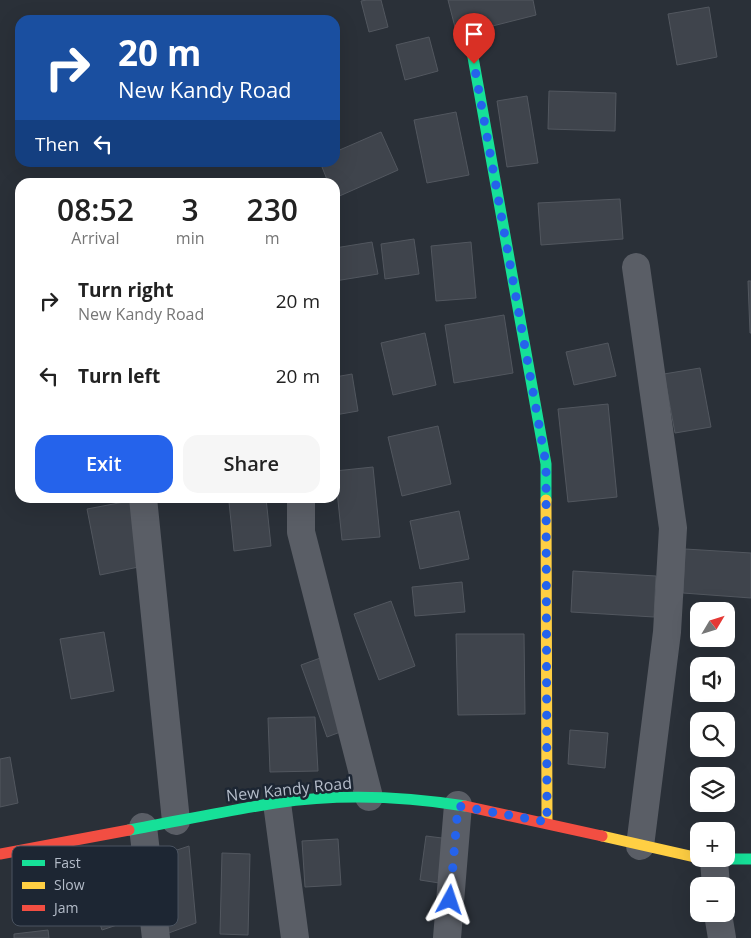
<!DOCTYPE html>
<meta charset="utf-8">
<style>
body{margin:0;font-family:"Open Sans",sans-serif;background:#f6f6f6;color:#222;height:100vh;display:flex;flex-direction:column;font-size:19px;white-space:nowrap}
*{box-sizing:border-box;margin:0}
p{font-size:16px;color:#767676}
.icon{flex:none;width:28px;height:28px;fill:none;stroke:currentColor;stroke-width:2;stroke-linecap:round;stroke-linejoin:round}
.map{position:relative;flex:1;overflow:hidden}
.sheet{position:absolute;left:15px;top:178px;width:325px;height:325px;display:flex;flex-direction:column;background:#fff;border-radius:15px;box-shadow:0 5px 20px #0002}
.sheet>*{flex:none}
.banner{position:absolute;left:15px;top:15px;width:325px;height:152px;border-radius:15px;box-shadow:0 5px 20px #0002;background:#1a4fa0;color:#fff;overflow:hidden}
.needle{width:32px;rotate:52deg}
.buttons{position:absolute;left:690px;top:602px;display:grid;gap:10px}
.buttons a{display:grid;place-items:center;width:45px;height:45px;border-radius:10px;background:#fff;box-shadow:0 5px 20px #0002;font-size:25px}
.pin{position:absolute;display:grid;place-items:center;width:42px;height:42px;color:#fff;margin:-51px -21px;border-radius:50% 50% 50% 0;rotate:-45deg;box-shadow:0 0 5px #0007}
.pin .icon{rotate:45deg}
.me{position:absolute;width:55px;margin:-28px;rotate:5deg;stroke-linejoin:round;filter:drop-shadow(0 0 4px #0008)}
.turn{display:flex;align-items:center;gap:18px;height:105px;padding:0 20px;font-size:22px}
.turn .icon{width:65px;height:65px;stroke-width:2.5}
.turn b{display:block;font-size:35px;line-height:42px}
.then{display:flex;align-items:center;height:48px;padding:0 20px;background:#0003;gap:10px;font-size:19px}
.eta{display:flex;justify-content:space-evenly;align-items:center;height:85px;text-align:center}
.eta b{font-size:30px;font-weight:600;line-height:35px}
.primary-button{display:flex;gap:10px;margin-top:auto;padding:10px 20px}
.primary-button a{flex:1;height:58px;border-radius:15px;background:#2563eb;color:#fff;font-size:20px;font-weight:600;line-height:58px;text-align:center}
.primary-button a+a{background:#f6f6f6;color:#222}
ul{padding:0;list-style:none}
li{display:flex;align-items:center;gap:15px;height:75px;padding:0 20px}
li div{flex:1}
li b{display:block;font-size:19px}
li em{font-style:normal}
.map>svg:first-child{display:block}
.building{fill:#3f444c;stroke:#52575f}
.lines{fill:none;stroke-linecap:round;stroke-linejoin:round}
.street{stroke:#5a5e66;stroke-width:28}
.fast{stroke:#16e098;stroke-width:11}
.slow{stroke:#ffcf43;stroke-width:11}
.jam{stroke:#f24e42;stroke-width:11}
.route{stroke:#2563eb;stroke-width:9;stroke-dasharray:0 16.2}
.labels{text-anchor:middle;stroke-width:5;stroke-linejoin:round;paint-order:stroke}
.street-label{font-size:16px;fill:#b4bcc9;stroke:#1d2633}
.key{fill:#1d2633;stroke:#4a5360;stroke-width:1}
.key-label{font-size:14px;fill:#b4bcc9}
</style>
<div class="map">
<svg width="751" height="938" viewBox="0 0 751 938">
<rect width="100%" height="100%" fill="#2a3038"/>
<g class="building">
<path d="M367,0H381L388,27L369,32L361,1Z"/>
<path d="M448,0H533L536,15L457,35Z"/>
<path d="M709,7L717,57L677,65L668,14Z"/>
<path d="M429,37L438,71L405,80L396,45Z"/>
<path d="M549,91L616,93L615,131L548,129Z"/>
<path d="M527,96L538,163L507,167L497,101Z"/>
<path d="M456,112L469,175L427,183L414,120Z"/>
<path d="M381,132L398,170L335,198V182H328L320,162H335V152Z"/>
<path d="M620,199L623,239L541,245L538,203Z"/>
<path d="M414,239L419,274L385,279L381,244Z"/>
<path d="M372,242L378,274L335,281V248Z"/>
<path d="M471,242L476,298L436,301L431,246Z"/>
<path d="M748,281H751V333H750Z"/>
<path d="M504,315L513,373L454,383L445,325Z"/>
<path d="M425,333L436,385L393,395L381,343Z"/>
<path d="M608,343L616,376L574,385L566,352Z"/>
<path d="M700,368L711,427L675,433L664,374Z"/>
<path d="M352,374L358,411L335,415V377Z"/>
<path d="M608,404L617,497L568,502L558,409Z"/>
<path d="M438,426L451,484L402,496L388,437Z"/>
<path d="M373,467L380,537L342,540L335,471Z"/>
<path d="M266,498L271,546L234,551L229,502Z"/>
<path d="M140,499L153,564L100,575L87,509Z"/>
<path d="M459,511L469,559L420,569L410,521Z"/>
<path d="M685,549L751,553V598L683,593Z"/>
<path d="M573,571L656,576L654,617L571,612Z"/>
<path d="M462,582L465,612L415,616L412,587Z"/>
<path d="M391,601L415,666L379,680L354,614Z"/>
<path d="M104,632L114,691L71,699L60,639Z"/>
<path d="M456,634H524L525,714L458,715Z"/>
<path d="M334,653L359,725L327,737L301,665Z"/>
<path d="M315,717L318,771L270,772L268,718Z"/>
<path d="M570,730L608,733L605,768L568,764Z"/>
<path d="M10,757L18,803L0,807V759Z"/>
<path d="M426,836L458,840L452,885L420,880Z"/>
<path d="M338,839L341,885L305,887L302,841Z"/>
<path d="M189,846L196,923L155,938L147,860Z"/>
<path d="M222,853L250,854L248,935L220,934Z"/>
<path d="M111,867L129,921L102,930L84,876Z"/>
<path d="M48,930L49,938H14V934Z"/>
</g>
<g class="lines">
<g class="street">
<path d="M636,267L673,528L667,632L640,846"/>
<path d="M143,498L176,821"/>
<path d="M301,498V532L369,797"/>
<path d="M277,803L295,938"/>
<path d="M143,827L156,938"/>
<path d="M714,860L716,886"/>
<path d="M718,914L722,938"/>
<path d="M447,938L458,805"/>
</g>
<g class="fast">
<path d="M471,46L546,464V500"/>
<path d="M129,830C178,821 226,811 275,803C337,794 403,796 465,806"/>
<path d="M701,859H751"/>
</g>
<g class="slow">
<path d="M546,500L547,822"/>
<path d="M602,836L699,858"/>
</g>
<g class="jam">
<path d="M465,806L602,836"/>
<path d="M0,854L129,830"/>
</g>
</g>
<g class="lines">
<path class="route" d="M450,900L458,806L547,822L546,464L474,64"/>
</g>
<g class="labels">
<g class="street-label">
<text transform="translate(289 789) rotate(-6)" y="6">New Kandy Road</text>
</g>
</g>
<rect x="12" y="846" width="166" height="80" rx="8" class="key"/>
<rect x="22" y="860" width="23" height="6" fill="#16e098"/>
<rect x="22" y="882" width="23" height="7" fill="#ffcf43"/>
<rect x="22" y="905" width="23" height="6" fill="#f24e42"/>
<g class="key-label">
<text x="54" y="868">Fast</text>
<text x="54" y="890">Slow</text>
<text x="54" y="913">Jam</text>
</g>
</svg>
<div class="buttons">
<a><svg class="needle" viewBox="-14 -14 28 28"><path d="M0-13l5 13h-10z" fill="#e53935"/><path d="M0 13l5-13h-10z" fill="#767676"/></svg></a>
<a><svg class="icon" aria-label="sound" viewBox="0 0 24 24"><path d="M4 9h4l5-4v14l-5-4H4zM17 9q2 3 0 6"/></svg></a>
<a><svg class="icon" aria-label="search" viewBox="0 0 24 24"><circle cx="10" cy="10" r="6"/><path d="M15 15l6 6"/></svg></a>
<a><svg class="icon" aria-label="layers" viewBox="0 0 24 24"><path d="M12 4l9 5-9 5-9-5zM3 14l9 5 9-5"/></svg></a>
<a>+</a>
<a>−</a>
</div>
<div class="pin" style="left:474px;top:64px;background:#d93025"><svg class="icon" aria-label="arrive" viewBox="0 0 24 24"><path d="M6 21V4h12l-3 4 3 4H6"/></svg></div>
<svg class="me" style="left:450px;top:900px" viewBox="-20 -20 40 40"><path d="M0-17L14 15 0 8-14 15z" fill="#2563eb" stroke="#fff" stroke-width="4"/></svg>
<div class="banner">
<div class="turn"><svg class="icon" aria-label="right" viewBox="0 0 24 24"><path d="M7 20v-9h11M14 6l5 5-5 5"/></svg><div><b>20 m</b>New Kandy Road</div></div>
<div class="then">Then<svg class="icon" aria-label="left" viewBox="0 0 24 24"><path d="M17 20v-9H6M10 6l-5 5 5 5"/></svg></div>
</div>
<section class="sheet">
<div class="eta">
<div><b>08:52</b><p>Arrival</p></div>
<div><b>3</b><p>min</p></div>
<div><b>230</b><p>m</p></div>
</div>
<ul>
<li><svg class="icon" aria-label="right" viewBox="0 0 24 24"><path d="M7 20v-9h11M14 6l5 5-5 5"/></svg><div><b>Turn right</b><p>New Kandy Road</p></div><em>20 m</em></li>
<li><svg class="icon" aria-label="left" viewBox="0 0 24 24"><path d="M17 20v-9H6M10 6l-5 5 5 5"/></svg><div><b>Turn left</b></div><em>20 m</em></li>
</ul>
<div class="primary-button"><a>Exit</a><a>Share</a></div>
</section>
</div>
